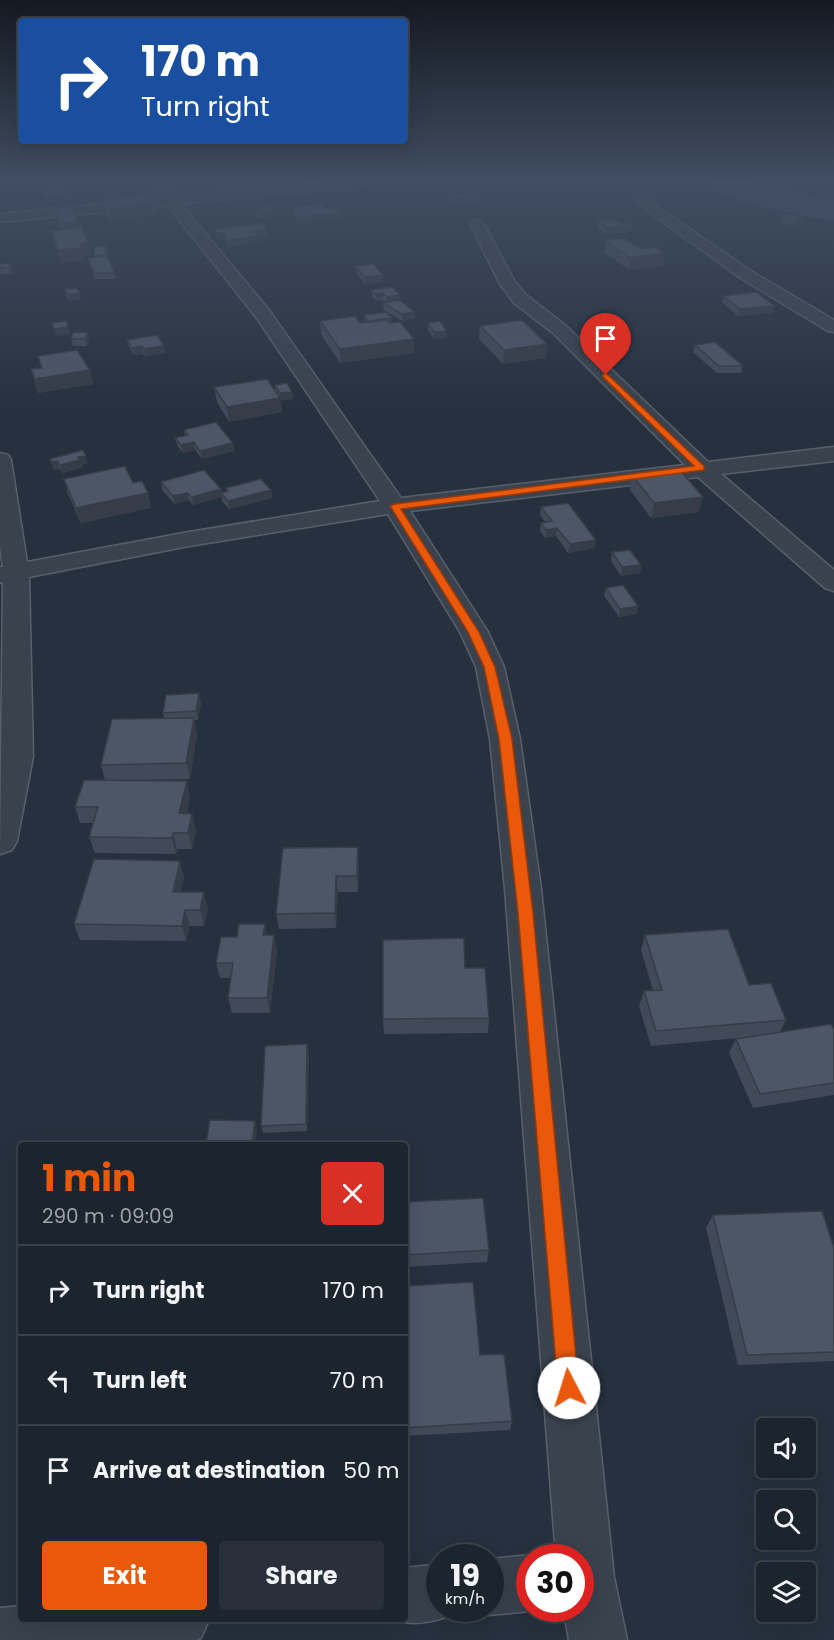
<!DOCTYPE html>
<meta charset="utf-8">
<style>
body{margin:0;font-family:Poppins,sans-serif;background:#29303a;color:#f1f3f6;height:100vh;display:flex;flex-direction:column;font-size:22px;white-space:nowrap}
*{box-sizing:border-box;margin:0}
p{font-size:20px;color:#a0a4aa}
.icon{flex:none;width:33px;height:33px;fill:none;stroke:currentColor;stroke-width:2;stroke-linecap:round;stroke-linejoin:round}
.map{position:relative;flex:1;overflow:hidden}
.panel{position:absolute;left:18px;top:1142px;width:390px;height:480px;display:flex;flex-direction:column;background:#1c242e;border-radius:6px;box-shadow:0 6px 24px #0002,0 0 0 2px #3a414a}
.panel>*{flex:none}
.guide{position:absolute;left:18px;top:18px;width:390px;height:126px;border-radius:6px;box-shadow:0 6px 24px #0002,0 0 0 2px #3a414a;background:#1a4fa0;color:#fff;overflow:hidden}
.buttons{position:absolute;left:756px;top:1418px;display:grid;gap:12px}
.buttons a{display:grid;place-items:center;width:60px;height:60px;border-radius:6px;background:#1c242e;box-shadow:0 6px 24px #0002,0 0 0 2px #3a414a;font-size:30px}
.speed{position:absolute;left:426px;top:1544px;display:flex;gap:12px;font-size:30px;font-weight:700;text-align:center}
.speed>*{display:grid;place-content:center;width:78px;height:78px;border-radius:50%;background:#1c242e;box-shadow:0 6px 24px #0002,0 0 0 2px #3a414a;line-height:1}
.speed small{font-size:15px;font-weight:400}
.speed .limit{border:9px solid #d22;background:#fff;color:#111}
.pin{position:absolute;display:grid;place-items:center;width:51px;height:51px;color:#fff;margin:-62px -26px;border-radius:50% 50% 50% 0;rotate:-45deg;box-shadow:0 0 6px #0007}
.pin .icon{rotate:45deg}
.me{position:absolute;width:66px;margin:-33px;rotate:355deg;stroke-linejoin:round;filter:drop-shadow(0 0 4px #0008)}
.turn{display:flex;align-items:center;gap:21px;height:126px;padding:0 24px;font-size:27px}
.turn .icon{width:78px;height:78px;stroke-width:2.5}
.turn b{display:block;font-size:42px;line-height:51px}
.round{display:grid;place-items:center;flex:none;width:63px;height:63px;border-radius:6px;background:#29303a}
.head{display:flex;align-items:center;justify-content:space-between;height:102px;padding:0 24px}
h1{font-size:36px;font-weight:700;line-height:45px;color:#ea580c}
.primary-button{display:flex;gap:12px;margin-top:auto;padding:12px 24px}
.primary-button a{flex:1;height:69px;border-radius:6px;background:#ea580c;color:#fff;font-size:24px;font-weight:700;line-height:69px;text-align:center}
.primary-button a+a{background:#29303a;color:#f1f3f6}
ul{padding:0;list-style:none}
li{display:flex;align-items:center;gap:18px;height:90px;padding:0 24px;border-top:2px solid #3a414a}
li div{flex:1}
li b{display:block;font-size:22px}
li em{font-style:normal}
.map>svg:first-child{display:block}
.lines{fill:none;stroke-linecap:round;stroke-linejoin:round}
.river{fill:#3d4c66;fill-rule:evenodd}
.minor-casing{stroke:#58606c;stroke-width:3}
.minor{fill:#3a424e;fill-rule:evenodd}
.wall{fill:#424a59}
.shaded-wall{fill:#363c48}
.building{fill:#4d5667;stroke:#363c48;stroke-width:1.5}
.route{fill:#ea580c;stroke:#983908;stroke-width:1.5}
</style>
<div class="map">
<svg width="834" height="1640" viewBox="0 0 834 1640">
<rect width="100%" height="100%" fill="#26303e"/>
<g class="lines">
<path class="river" d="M707,182H752L834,201V221C806,215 722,204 707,182Z"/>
<g class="minor-casing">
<g id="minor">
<path d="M149,182H163L175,196L322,182H370L363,186L181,204L269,310L401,498L685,465L553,333L514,303L500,284L470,224L477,220L484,224L515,282L526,295L565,325L708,462L834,447V461L721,474L834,570V591L825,588L698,477L410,511L488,632L504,667L520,739L541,889L614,1577L627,1640H569L563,1608H580V1557H556L505,889L490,739L476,667L460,632L388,514L189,546L29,577L33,757L17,841L12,850L0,854L3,582L0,583V567H3L0,546V453L8,455L11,460L27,562L189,532L380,501L256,317L168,206L0,222V214L162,198Z"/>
<path d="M642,196L751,271L834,320V332L828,331L739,277L637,203L635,200Z"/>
<path d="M530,1555L535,1557H530V1608H538L530,1611L490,1615L472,1608H490V1559Z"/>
<path d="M440,1564V1608H462L460,1612C437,1621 414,1628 391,1618H405V1568Z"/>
<path d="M21,1606V1618H210L201,1638L197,1640H0V1608Z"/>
</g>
</g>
<use href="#minor" class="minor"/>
</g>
<g class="wall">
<path d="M450,195L480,196L479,202L457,205L450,201Z"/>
<path d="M98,202L154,203L156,214L111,221L107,217L104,218L100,213Z"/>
<path d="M257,207L274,216L260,218L256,216L255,210L257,209Z"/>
<path d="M292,207L325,209L341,219L298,223L293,213Z"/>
<path d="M782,216L803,218L801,224L793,226L781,222Z"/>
<path d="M598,221L620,223L631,232L605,234L597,227Z"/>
<path d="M215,229L268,236L258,237L259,242L229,246L225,239L219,240L216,236Z"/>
<path d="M51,231L91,255L83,256L84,260L61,263L54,243Z"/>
<path d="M605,240L640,249L665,253L663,266L629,270L604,252Z"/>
<path d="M108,253L107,258L114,273L116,279H95L88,258L94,257Z"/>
<path d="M11,263L13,270L11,274H0V264Z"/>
<path d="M355,266L383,282L365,284L356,273Z"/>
<path d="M65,289L81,299L70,301L66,296Z"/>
<path d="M372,290L400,301L415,318L402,321L388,312L392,323L414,339V353L340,363L321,334L320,321L365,322L364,315L387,312L384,310L383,303L385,302L383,300L377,301L372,297Z"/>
<path d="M723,296L774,306L773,313L738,316L722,302Z"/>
<path d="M428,323L446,338L434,339L428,330Z"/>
<path d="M480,326L547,344L546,358L503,364L479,339Z"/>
<path d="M87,332L89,339L87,346H73L71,339Z"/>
<path d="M127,340L165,353L145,356L143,354L134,355L129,347Z"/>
<path d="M695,345L743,366L741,373H717L693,352Z"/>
<path d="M38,356L90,370L93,384L38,393L31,369L41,368Z"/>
<path d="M275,385L292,392L293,399L280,400L282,412L229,422L217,402L214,387L275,391Z"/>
<path d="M184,430L233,443L234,451L202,459L195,450L183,453L177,445L175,438L185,436Z"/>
<path d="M50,459L88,463L81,465L82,468L62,473L60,469L54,470Z"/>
<path d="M632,475L699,512L651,518L630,490Z"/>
<path d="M64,479L133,483L148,493L151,508L81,523L68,494Z"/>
<path d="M161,482L221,489L222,493L226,492V488L271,490L272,498L229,509L222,501V497L193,505L189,500L175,504L162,490Z"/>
<path d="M541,507L595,548L568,553L556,536L545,538L540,531L541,523L545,522L540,515Z"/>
<path d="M612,552L641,565L640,573L621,576L611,561Z"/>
<path d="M606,588L637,614L619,617L604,596Z"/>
<path d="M199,693L201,702L198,720H194L197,734L190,779L129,780L190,797L187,813L192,814L196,830L192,849H177L176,854L95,853L89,837L93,823H80L75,807L105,780L101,765L164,718L163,713Z"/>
<path d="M358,847L359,863L358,892H338L336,928L279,929L276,914Z"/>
<path d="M184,876L181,892L208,908L204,926H190L186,941L80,940L74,924Z"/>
<path d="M265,924L267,935H274L277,951L270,1013H232L228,998L231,978H220L216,963L237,937Z"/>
<path d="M645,935L749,985L786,1020L780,1032L834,1030V1095L753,1108L729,1053L736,1039L738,1038L651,1046L639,1006L644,991L653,990L641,950Z"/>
<path d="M465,968L489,1018L488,1033L384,1034L383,1019Z"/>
<path d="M309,1052L307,1131L263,1133L261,1126Z"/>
<path d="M405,1202L489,1250L487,1262L405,1267Z"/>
<path d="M713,1215L834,1248V1361L738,1365L706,1228Z"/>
<path d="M405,1286L480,1355L512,1421L510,1430L405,1436Z"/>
</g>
<g class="shaded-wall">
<path d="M488,182H499V184L488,185Z"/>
<path d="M68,194L70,200L47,202L46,197Z"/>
<path d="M480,196L479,202L457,205V199Z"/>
<path d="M154,203L156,214L111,221L109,209Z"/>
<path d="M101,206H105L107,217L104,218Z"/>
<path d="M273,210L274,216L260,218L259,212Z"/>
<path d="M341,213V219L298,223V217Z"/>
<path d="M803,218L801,224L793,226L795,220Z"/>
<path d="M77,221L79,227L60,229L59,223Z"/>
<path d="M632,225L631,232L605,234L606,228Z"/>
<path d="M267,229L268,236L258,237L259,242L229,246L228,240L255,231Z"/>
<path d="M224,233L225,239L219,240L218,234Z"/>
<path d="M88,243L91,255L83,256L84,260L61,263L58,250L80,244Z"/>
<path d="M106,246L108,253L107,261L95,262L94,256Z"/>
<path d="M665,253L663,266L629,270L630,258Z"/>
<path d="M11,263L13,270L11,274L9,267Z"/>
<path d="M383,275V282L365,284V277Z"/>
<path d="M80,293L81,299L70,301L69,295Z"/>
<path d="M383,293V300L377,301L376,294Z"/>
<path d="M400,295L401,302L387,304V297Z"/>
<path d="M774,306L773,313L738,316L740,309Z"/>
<path d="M415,312V318L402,321V314Z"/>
<path d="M392,318V325L369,328L368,321Z"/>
<path d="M68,327L70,334L56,336L54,329Z"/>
<path d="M446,331V338L434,339V332Z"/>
<path d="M87,332L89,339L87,346L85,339Z"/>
<path d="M414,339V353L340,363V349Z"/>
<path d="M547,344L546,358L503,364L504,350Z"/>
<path d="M142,346L143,354L134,355L132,348Z"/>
<path d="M164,346L165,353L145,356L144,349Z"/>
<path d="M90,370L93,384L38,393L35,379Z"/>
<path d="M292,392L293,399L281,401L280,393Z"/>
<path d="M280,398L282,412L229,422L227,407Z"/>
<path d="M194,442L195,450L183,453L181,445Z"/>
<path d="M233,443L234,451L202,459L200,451Z"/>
<path d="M86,456L88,463L81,465L82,468L62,473L60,465L78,457Z"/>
<path d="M57,461L60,469L54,470L51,462Z"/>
<path d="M221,489L222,495L221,493L222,497L193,505L192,497Z"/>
<path d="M271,490L272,498L229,509L228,501Z"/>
<path d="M148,493L151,508L81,523L76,508Z"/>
<path d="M187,493L189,500L175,504L173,496Z"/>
<path d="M703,497L699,512L651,518L654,503Z"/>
<path d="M557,528L556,536L545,538L546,530Z"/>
<path d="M596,540L595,548L568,553L570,544Z"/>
<path d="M641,565L640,573L621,576L622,567Z"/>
<path d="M638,606L637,614L619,617L620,609Z"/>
<path d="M199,693L201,702L198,720L196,711Z"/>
<path d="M194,718L197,734L190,779L186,763Z"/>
<path d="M187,781L190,797L183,829L179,813Z"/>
<path d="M192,814L196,830L192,849L188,833Z"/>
<path d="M173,833L177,849L176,854L172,838Z"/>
<path d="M358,847L359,863L358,892L357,876Z"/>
<path d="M180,861L184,876L178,907L173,892Z"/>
<path d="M336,876L338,892L336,928L335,913Z"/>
<path d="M204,892L208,908L204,926L200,910Z"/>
<path d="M185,910L190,926L186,941L182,926Z"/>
<path d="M265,924L268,939L263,935Z"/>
<path d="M274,935L277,951L270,1013L267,998Z"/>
<path d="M307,1044L309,1052L307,1131L306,1124Z"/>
<path d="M255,1121L257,1128L255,1144H252Z"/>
</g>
<g class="building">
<path d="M44,182H62L68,194L46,197L44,192L48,191Z"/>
<path d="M473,192L480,196L457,199L450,195Z"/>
<path d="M144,194L154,203L109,209L105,206H101L98,202Z"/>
<path d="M322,204L325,209L338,208L341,213L298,217L292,207Z"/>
<path d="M267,205L273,210L259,212L255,210L260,209L257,207Z"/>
<path d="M73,206L77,221L59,223L55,208Z"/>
<path d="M790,214L803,218L795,220L782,216Z"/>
<path d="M616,220L620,223H628L632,225L606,228L598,221Z"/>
<path d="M263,224L267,229L255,231L258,236L228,240L224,233L218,234L215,229Z"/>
<path d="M82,227L88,243L80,244L81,248L58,250L51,231Z"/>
<path d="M624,238L640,249L655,247L665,253L630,258L605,240Z"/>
<path d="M106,246V255L94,256V247Z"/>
<path d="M107,256L114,273H94L88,258Z"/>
<path d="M11,263L9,267L0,268V264Z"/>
<path d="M373,264L383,275L365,277L355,266Z"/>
<path d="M392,287L400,295L387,297L383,293L376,294L372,290Z"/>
<path d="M76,288L80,293L69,295L65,289Z"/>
<path d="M757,292L774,306L740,309L723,296Z"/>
<path d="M399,300L415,312L402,314L383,303Z"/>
<path d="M387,312L392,318L368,321L364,315Z"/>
<path d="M355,316L360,323L387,320L390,323L400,322L414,339L340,349L320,321Z"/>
<path d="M522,320L547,344L504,350L480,326Z"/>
<path d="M66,321L68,327L54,329L52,323Z"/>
<path d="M440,321L446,331L434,332L428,323Z"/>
<path d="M87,332L85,339H71L73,333Z"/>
<path d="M157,335L164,346L144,349L142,346L132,348L127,340Z"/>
<path d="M715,342L743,366H719L695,345Z"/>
<path d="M77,350L90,370L35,379L31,369L42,368L38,356Z"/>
<path d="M267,379L280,398L227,407L214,387Z"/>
<path d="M287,383L292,392L280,393L275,385Z"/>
<path d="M216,422L233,443L200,451L194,442L181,445L175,438L188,435L184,430Z"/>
<path d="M83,450L86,456L78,457L80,460L60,465L57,461L51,462L50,459Z"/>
<path d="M125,466L133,483L142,481L148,493L76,508L64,479Z"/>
<path d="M204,470L221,489L192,497L187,493L173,496L161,482Z"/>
<path d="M680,470L703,497L654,503L632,475Z"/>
<path d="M261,479L271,490L228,501L221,493L228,491L226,488Z"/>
<path d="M568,503L596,540L570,544L557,528L546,530L541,523L552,521L541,507Z"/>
<path d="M630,550L641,565L622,567L612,552Z"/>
<path d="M623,585L638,606L620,609L606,588Z"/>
<path d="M199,693L196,711L163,713L166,695Z"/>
<path d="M194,718L186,763L101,765L112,719Z"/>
<path d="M84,780L187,781L179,813L192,814L188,833H173L172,838L89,837L98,807H75Z"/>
<path d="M358,847L357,876H336L335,913L276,914L283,848Z"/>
<path d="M94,859L180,861L173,892H204L200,910H185L182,926L74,924Z"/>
<path d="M239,924H265L263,935H274L267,998H228L233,963H216L221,937H237Z"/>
<path d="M728,929L749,985L771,983L786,1020L656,1031L644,991L662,990L645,935Z"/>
<path d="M464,938L465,968H485L489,1018L383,1019V940Z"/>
<path d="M831,1024L834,1030V1083L760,1094L736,1039Z"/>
<path d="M307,1044L306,1124L261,1126L265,1046Z"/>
<path d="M210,1120L255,1121L252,1144H206Z"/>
<path d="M483,1198L489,1250L405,1255V1202Z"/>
<path d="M822,1211L834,1248V1352L747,1355L713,1215Z"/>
<path d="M473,1282L480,1355L504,1354L512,1421L405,1428V1286Z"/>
</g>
<linearGradient id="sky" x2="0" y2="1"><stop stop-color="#151a22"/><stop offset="0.44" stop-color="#414e63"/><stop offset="1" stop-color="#414e63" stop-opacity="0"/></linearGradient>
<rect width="834" height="412" fill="url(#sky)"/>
<path class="route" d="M606,373L704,466V470L401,509L479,632L495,667L512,739L533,913L579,1388L576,1395L569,1398L561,1395L558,1388L518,913L499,739L484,667L468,632L390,506L395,504L694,466L603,377L602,375Z"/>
</svg>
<div class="buttons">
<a><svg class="icon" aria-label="sound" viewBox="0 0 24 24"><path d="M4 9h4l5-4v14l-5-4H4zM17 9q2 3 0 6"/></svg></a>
<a><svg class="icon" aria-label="search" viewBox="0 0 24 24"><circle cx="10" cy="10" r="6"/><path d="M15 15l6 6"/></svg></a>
<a><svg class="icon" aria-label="layers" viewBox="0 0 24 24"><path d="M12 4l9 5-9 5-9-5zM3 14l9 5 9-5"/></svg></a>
</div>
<div class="speed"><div>19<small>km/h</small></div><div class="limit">30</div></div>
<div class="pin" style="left:606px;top:375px;background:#d93025"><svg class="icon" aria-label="arrive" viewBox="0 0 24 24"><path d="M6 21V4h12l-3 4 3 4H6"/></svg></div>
<svg class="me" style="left:569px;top:1388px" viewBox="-20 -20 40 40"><circle r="19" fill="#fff"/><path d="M0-13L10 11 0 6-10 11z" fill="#ea580c"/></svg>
<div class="guide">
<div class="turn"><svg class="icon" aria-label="right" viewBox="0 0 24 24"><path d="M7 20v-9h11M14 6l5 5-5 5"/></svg><div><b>170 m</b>Turn right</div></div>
</div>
<section class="panel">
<div class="head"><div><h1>1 min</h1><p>290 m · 09:09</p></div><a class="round" style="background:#d93025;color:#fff"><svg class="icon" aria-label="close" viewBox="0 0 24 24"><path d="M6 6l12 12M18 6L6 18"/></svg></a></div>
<ul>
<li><svg class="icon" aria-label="right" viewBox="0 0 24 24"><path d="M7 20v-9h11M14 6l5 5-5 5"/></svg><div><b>Turn right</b></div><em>170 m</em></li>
<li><svg class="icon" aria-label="left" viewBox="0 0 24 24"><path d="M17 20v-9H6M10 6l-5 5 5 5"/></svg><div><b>Turn left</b></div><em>70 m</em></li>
<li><svg class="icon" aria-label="arrive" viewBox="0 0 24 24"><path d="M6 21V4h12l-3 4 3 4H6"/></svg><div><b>Arrive at destination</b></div><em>50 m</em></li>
</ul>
<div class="primary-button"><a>Exit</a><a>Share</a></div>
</section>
</div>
